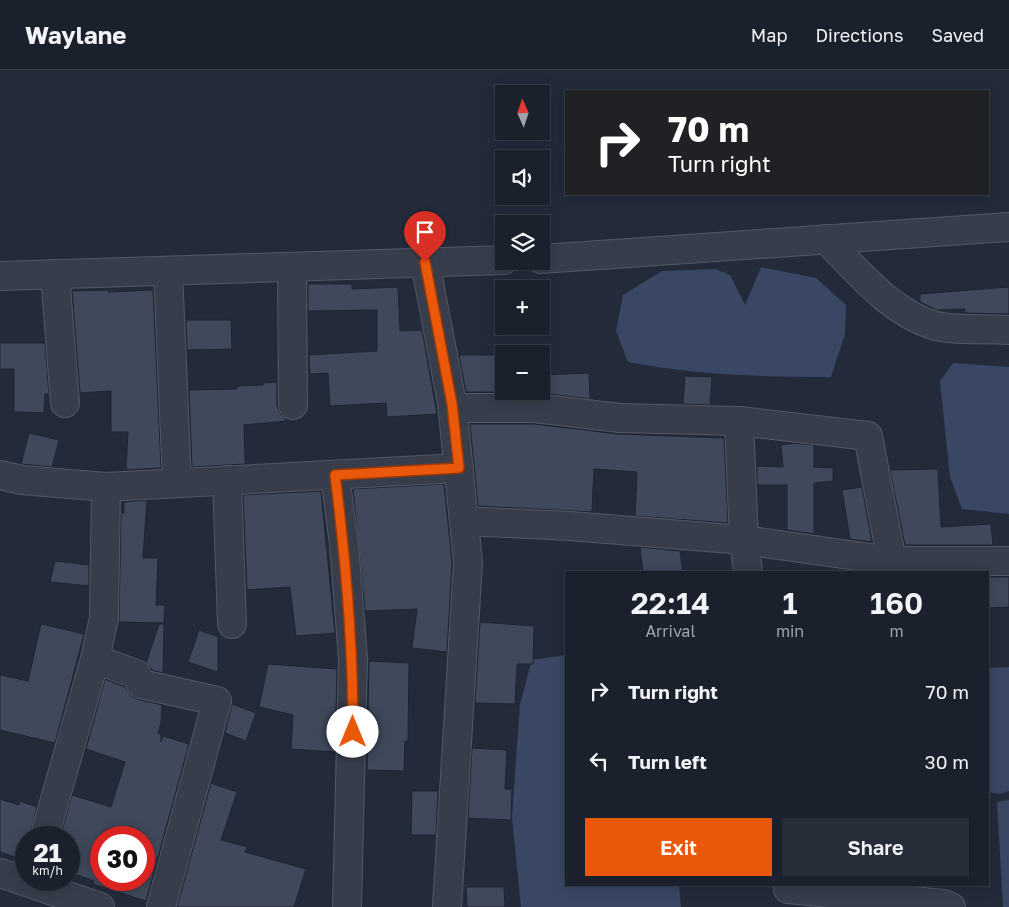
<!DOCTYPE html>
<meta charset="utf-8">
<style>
body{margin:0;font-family:"Golos Text",sans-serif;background:#272d38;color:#f1f3f6;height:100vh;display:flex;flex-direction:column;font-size:19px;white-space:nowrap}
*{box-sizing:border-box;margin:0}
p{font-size:16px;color:#9fa3a9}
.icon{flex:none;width:28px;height:28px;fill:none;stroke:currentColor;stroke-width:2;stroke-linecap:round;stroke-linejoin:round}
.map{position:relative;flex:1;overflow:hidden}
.side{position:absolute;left:565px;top:501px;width:424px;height:315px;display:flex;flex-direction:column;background:#1a202c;border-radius:0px;box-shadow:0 2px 12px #0003,0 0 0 1px #383e48}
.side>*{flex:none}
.hud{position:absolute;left:565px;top:20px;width:424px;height:105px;border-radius:0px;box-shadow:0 2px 12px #0003,0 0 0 1px #383e48;background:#202124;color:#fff;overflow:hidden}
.needle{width:32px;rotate:357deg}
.controls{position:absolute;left:495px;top:15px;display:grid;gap:10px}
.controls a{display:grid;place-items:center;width:55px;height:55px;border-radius:0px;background:#1a202c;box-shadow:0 2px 12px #0003,0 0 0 1px #383e48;font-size:25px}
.speed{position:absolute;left:15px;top:756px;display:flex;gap:10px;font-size:25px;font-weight:700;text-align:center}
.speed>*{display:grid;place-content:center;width:65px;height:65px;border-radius:50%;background:#1a202c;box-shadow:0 2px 12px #0003,0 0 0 1px #383e48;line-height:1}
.speed small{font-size:12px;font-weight:400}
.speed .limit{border:8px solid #d22;background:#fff;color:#111}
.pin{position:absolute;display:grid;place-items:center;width:42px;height:42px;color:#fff;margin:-51px -21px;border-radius:50% 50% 50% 0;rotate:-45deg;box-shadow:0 0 5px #0007}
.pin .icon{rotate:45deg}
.me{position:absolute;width:55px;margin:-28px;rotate:0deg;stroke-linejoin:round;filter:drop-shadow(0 0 4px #0008)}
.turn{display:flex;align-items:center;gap:18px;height:105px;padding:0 20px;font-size:22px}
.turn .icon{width:65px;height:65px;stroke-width:2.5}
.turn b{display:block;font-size:35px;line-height:42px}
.eta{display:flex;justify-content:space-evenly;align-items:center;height:85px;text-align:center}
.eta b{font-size:30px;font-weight:600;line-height:35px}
.primary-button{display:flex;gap:10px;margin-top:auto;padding:10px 20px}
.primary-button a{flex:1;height:58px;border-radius:0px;background:#ea580c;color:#fff;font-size:20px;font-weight:600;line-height:58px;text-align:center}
.primary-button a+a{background:#272d38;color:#f1f3f6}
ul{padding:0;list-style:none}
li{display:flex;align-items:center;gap:15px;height:70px;padding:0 20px}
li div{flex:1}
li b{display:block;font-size:19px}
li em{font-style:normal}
header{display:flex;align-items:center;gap:30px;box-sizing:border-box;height:70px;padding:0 25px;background:#1a202c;border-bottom:1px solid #383e48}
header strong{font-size:24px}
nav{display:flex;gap:28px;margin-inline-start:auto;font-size:18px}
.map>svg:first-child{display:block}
.water{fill:#394764}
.building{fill:#3f495b;stroke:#1e2432;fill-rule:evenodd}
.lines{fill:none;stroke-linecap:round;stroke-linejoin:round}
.minor-casing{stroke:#525866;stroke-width:30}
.minor{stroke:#373d4b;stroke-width:28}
.route-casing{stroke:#983908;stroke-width:12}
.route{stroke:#ea580c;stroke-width:9}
</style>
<header>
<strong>Waylane</strong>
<nav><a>Map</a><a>Directions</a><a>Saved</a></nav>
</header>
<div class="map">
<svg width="1009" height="837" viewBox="0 0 1009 837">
<rect width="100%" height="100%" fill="#232b3b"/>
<g class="water">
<path d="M761,197L816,208L846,235L845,264L831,307C763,307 695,305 628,292L616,261L623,225L662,201L715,199L730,205L745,235Z"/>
<path d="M953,293L1009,297V444L962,439L950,407L940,311Z"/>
<path d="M566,585V815H679L681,837H521L512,747L520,634L532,590Z"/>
<path d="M1009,597V721L999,724L988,722V598Z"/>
<path d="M1009,730V837H1003L997,732Z"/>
</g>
<g class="building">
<path d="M308,214H352V219L398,217L400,261L422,260L437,344L387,347L386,333L330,336L328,303L310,304L309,285L377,281V240L308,241Z"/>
<path d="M1009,217V244L965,243V239L937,240L920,232V224Z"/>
<path d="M108,220V222L153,220L161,398L126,400L128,362H111V321L80,323L72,221Z"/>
<path d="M186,250H231L232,279L187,280Z"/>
<path d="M0,273H45L49,324H45L44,343L14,342V299H0Z"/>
<path d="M459,285H496V311H502V321H541V305L589,303L590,329L535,322H466Z"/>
<path d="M685,306L712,307L710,335L683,334Z"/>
<path d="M277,312V336L280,343L287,351L244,355L245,394L192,397L189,320L237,319V316L263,315V313Z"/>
<path d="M470,354H534L618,364L724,368L728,453L635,446L637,402L594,399L592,442L478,436Z"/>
<path d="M29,363L59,370L52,397L21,394Z"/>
<path d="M795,373L814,375V397L833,398V411L814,413V464L787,460V415H757V396L783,397L781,375Z"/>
<path d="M938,399L941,457L991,454L993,475H905L890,400Z"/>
<path d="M444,414L452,492L447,582L412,578L417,539L365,541L353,419Z"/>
<path d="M862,417L872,472L850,469L842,420Z"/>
<path d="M321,421L335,563L296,566L290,517L247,520L243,425Z"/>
<path d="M147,430L143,488H158L156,535H165L164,553L119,552L121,442L124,443V432Z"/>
<path d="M640,477L680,481L683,502H643Z"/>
<path d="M55,491L89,495V516L50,512Z"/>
<path d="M988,507H1009V537L988,538Z"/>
<path d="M480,552L534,556L533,594H517L515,634L475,633Z"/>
<path d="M41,554L84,564L55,673L0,660V605L28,611Z"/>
<path d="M159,554H164L163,603L152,600L146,593Z"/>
<path d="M199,560L218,567V602L188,592Z"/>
<path d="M369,591L409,593L408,671H405L404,701L367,700Z"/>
<path d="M268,594L337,599L335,682L291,679L293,645L259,637Z"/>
<path d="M105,609L125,617L131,626L137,629L162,635L161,653L158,663L161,664V672L163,666L189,674L146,831L93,814L94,811L69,802V768H60L72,725L111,737L125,692L86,679ZM101,768H144V810H101Z"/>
<path d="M232,634L256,643L246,671L225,663Z"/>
<path d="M472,678L507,680L505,719H512L511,750L468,748Z"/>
<path d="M211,713L237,722L221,770L247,777L245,782L306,799L294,837H177Z"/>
<path d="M412,721H438L436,765H411Z"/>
<path d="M0,729L19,735L20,731L37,737L29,768H26V791L0,782Z"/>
<path d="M466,817H504L505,837H467Z"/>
</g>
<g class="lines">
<g class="minor-casing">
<g id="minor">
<path d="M826,169C858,202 891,243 936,256C954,261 989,258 1009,260"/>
<path d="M541,189L1009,157"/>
<path d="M425,192L452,333L468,492L447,837"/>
<path d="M292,197L293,335"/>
<path d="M168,201L177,413"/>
<path d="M55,204L65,333"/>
<path d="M0,206L504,190"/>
<path d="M453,338H535L620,348L739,351L868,366L894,502"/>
<path d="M739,351L744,470L748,502"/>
<path d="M0,405L22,410L106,417L459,398"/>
<path d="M335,405L344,474L353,589L347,837"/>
<path d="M227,410L232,554"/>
<path d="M464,451L570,456L744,470L892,491H1009"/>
<path d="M95,589L136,604L141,614L217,631L161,837"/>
<path d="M44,768L95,589L104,548L106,417"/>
<path d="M0,803L100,837"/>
<path d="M788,815V819L944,834L951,837"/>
</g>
</g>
<use href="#minor" class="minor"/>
</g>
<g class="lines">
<g class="route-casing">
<path id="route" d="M353,662C353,575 346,491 335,405L459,398L452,334L425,192"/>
</g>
<use href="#route" class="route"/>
</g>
</svg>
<div class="controls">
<a><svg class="needle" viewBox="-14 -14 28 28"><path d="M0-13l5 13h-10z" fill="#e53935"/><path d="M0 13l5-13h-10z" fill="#9fa3a9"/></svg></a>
<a><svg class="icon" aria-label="sound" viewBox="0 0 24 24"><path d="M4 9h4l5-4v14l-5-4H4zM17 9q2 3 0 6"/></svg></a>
<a><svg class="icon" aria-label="layers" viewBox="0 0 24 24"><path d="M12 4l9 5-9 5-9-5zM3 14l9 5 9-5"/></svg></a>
<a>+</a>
<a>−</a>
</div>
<div class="speed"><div>21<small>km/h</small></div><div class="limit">30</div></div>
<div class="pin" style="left:425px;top:192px;background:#d93025"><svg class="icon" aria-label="arrive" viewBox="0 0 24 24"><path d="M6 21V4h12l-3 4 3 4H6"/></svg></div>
<svg class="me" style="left:353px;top:662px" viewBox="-20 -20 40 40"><circle r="19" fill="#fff"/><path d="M0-13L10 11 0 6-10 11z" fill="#ea580c"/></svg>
<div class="hud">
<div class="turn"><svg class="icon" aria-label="right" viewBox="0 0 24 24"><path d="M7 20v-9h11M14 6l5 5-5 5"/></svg><div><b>70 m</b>Turn right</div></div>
</div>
<section class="side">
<div class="eta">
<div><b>22:14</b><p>Arrival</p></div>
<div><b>1</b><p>min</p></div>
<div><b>160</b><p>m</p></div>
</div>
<ul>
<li><svg class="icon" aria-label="right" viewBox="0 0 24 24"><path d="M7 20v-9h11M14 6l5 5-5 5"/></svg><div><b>Turn right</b></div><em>70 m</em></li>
<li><svg class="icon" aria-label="left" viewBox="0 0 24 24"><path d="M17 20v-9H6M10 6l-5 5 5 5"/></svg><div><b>Turn left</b></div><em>30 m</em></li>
</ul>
<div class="primary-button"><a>Exit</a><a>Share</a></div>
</section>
</div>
